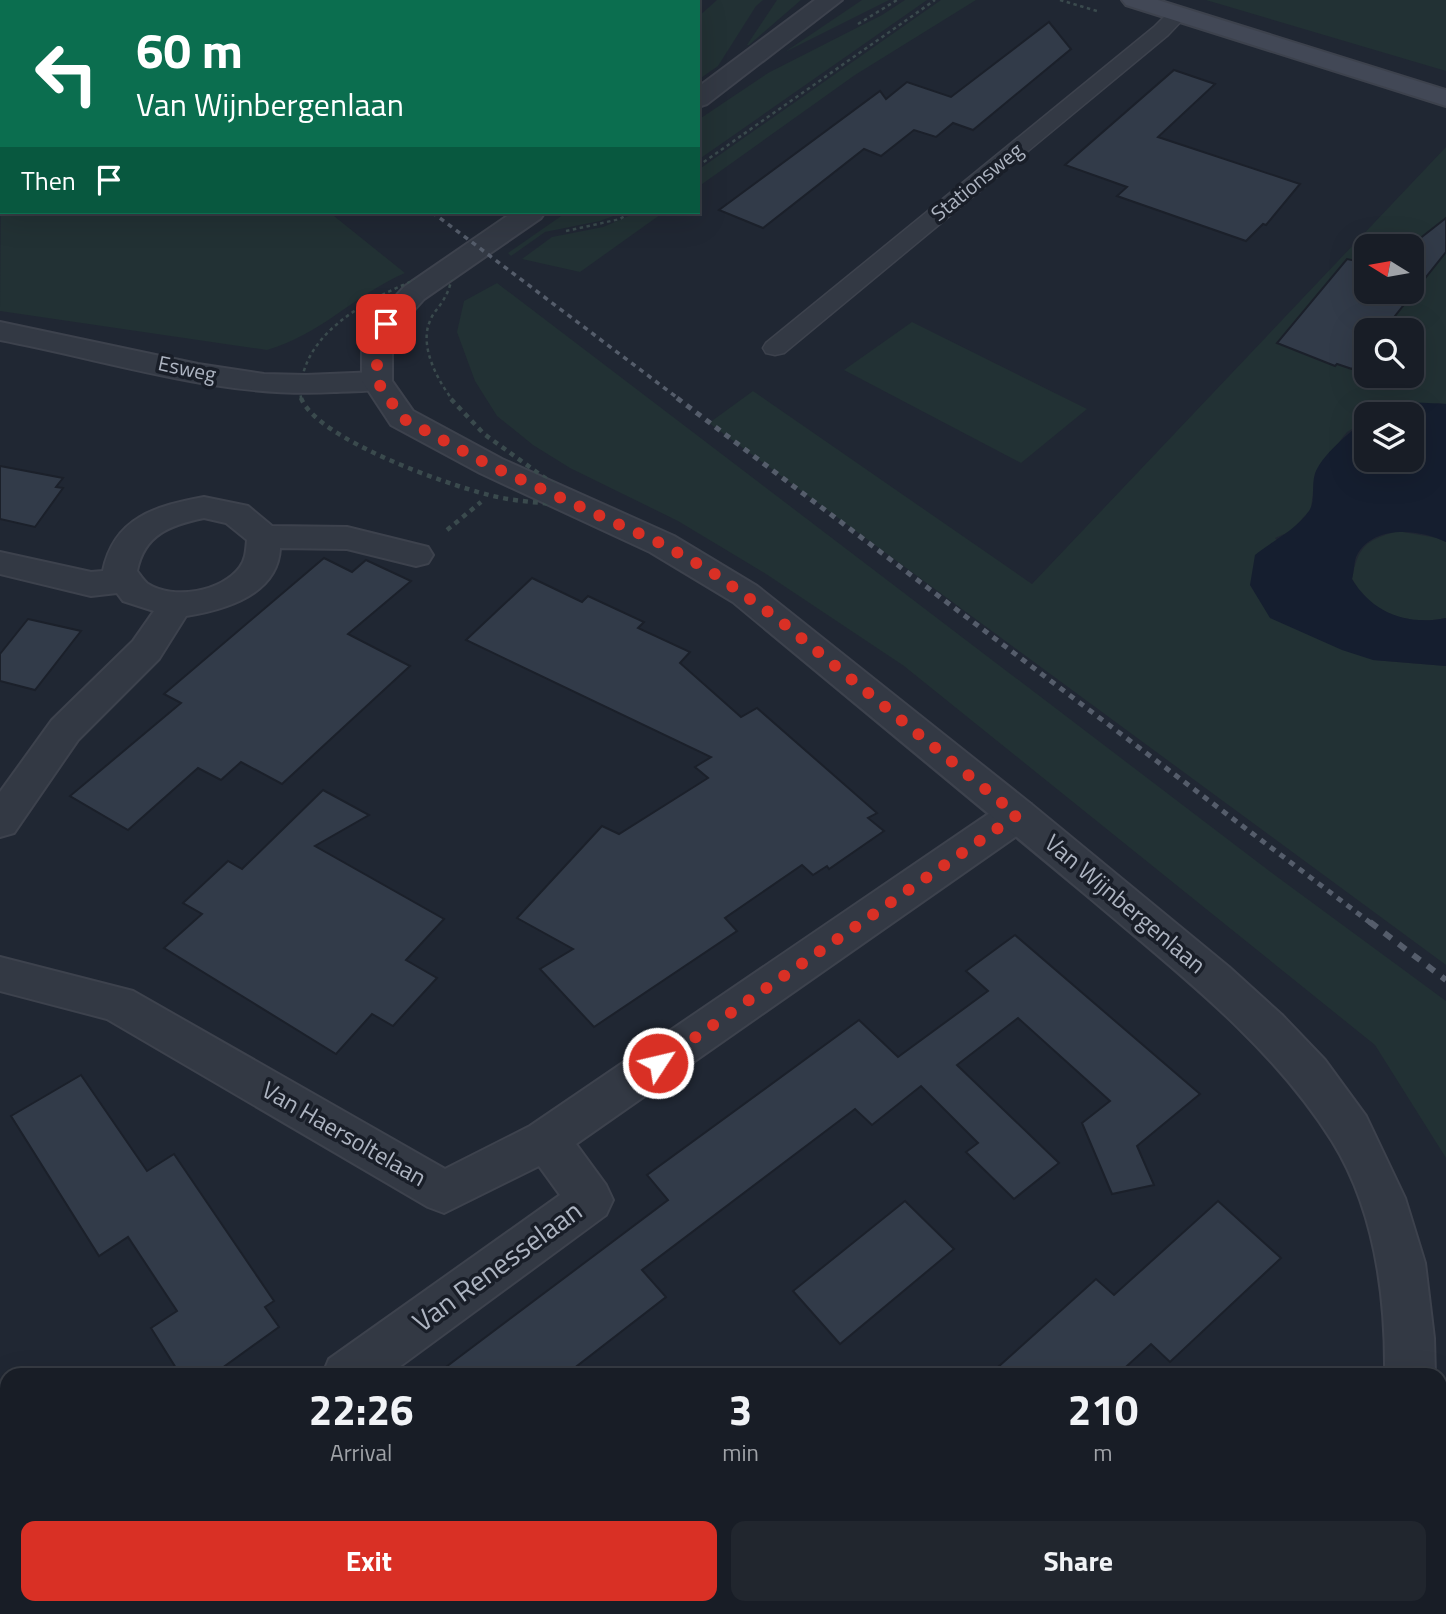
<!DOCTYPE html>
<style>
body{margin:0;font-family:"Titillium Web",sans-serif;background:#21262e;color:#f1f3f6;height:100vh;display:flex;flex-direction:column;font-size:26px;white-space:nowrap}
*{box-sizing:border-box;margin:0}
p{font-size:23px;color:#9fa2a7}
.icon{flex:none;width:38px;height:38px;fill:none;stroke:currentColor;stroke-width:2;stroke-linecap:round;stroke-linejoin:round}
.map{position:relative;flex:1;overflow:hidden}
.panel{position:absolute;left:0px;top:1368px;width:1447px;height:247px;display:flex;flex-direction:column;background:#181d26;border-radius:21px 21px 0 0;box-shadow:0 7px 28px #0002,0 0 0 2px #363b43}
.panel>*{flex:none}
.hud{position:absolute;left:0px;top:0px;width:700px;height:214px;box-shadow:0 7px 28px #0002,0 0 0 2px #363b43;background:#0b6e4f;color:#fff;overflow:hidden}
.needle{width:46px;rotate:281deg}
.buttons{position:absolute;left:1354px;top:234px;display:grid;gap:14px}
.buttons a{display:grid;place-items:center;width:70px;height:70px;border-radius:14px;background:#181d26;box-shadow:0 7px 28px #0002,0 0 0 2px #363b43;font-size:35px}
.pin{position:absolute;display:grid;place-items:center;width:60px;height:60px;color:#fff;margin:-30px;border-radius:14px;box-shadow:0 4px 10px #0006}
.me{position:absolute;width:77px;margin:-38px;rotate:55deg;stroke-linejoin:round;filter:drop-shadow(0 0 5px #0008)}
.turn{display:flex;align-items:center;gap:24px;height:147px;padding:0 21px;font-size:32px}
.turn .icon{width:91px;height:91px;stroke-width:2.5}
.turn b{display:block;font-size:49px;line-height:60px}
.then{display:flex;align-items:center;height:66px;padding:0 21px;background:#0003;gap:14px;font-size:26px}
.eta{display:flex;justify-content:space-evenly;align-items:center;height:119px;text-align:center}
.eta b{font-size:42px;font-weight:700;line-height:49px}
.action{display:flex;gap:14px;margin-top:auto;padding:14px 21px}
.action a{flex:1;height:80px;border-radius:14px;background:#d93025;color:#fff;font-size:28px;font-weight:700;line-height:80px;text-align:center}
.action a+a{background:#21262e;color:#f1f3f6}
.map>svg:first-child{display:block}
.green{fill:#223134;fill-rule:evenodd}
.water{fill:#151e2f}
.building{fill:#323b49;stroke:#1b202a;stroke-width:2}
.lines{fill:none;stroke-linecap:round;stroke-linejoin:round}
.service-casing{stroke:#3d424d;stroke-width:3}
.minor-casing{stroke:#3d424d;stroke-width:4}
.tertiary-casing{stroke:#3d424d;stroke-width:4}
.secondary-casing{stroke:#3d424d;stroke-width:4}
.path-far1{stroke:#3a4a4d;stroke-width:2.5;stroke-dasharray:3.5 3.5;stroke-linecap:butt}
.path{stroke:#3a4a4d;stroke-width:4.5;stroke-dasharray:5 5;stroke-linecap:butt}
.service{fill:#333944;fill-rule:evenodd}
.minor{fill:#333944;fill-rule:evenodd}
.tertiary{fill:#333944;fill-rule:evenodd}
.secondary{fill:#424856;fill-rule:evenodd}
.rail-far2{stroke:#555d6b;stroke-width:3.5;stroke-dasharray:5 5;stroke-linecap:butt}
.rail-far1{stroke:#555d6b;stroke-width:5;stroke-dasharray:6 6;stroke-linecap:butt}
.rail{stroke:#555d6b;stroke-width:6;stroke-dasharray:9 9;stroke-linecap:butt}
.route{stroke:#d93025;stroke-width:12;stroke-dasharray:0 21.6}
.labels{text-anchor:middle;stroke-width:7;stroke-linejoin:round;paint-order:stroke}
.far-street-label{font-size:21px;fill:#adb4c1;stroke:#191e28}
.street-label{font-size:24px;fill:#adb4c1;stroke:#191e28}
.near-street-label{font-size:28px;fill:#adb4c1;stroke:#191e28}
</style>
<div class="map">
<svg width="1446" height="1614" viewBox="0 0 1446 1614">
<rect width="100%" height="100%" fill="#202733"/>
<g class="green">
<path d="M241,0H577L243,2Z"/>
<path d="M717,0H763L756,6L718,66L698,80V17Z"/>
<path d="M777,0H801L749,45H747Z"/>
<path d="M862,0H889L785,52Z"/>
<path d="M905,0H927L698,160V120L768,73L882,15Z"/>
<path d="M941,0H976L855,75L698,187V170Z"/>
<path d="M1206,0H1446V71Z"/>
<path d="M2,49V212H329L405,273C354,295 322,334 267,350L0,311Z"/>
<path d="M1446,147V404L1439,403L1367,415V420L1347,432L1315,473L1311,509L1291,531L1275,538L1373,660L1446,666V965L709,423L753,391L1032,584ZM1367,247H1412V292H1367ZM1367,331H1412V376H1367Z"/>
<path d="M567,212H624L600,221L545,232L511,256L508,253Z"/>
<path d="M638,212H664L580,272L522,259L552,237L603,227Z"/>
<path d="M497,283L1272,873L1446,1001V1158L1375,1045L904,666L766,574L678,521L570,468L533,445L497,416L475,381L457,332L464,301Z"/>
<path d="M912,322L1087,409L1021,463L844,370Z"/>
<path d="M1398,531L1437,538L1446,542V618C1407,626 1372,613 1352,579C1358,546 1366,540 1398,531Z"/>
</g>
<path class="water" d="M1409,402L1446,404V542C1419,529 1372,524 1356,557C1354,563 1354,572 1352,579C1372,613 1408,626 1446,618V666L1373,660L1342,650L1270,618L1250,585L1255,555C1273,540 1295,531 1309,511C1316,501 1311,485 1315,474C1320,457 1351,430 1367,420V460H1412V415H1376Z"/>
<g class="building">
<path d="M1049,22L1071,49L973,130L953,123L936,137L914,130L881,156L864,149L763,228L719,210L880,91L886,99L907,82L951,97Z"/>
<path d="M1174,70L1215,84L1158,137L1300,184L1266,225L1263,224L1246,241L1117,196L1127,187L1065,165Z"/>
<path d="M1446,218V252L1383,331H1367V351L1352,369L1337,364L1335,366L1277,343L1347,259L1367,263V292H1412V247H1409Z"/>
<path d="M0,466L63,478L56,487L63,488L35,527L0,519Z"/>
<path d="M324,558L352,572L366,560L411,581L348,634L410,666L282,784L241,762L221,780L198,768L128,830L70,796L181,703L164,694Z"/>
<path d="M532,578L582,602L588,596L644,622L638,628L690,652L680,663L741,717L757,708L877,813L868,818L884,831L829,869L827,866L813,875L802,865L725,918L737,931L594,1027L540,969L573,949L517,918L602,826L619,834L708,778L695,767L711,757L466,640Z"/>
<path d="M28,619L81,631L35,690L0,681V654Z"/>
<path d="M323,790L369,815L315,846L444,919L406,960L437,978L393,1026L372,1014L336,1054L164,948L202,914L183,903L228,861L242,869Z"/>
<path d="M1015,935L1200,1094L1137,1146L1154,1185L1112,1194L1082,1123L1110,1101L1018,1018L957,1065L1059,1163L1014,1199L966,1152L978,1143L921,1086L872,1125L855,1109L642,1270L666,1297L564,1376H434L668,1200L647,1175L859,1020L898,1057L988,991L966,971Z"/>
<path d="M81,1075L147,1171L174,1154L274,1301L265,1307L279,1327L211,1376H181L151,1328L177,1311L128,1237L99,1256L11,1116Z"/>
<path d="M905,1201L954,1249L840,1344L793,1291Z"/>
<path d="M1218,1201L1281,1258L1170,1362L1151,1344L1116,1376H988L1096,1279L1114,1295Z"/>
</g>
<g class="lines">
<g class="service-casing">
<path id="service" d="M1178,8L1188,14L1168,35L784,353L775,355L766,353L763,348L766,343L1154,27L1171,10Z"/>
</g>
<g class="minor-casing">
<g id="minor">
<path d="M62,0H87L60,2Z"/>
<path d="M0,30H2L0,45Z"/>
<path d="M0,322L198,364L264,374L306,375L377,372L388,374L392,381L388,388C370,392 352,391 334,392C221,399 111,361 0,340Z"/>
<path d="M204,497L248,506L272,526L347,527L428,547L433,555L428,563L416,566L347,549L280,548C278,595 224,610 186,616L159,659L78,740L14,833L0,837V792L52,720L133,641L154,611L123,601L117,593L91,596L0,574V552L91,572L103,571C114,517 156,506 204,497ZM204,518L226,523L247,540C246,550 246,559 240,567C222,592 173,600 148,584C144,581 140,575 137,571C144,534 171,525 204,518Z"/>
<path d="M1017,800L1031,804L1036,815L1031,826L576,1144L606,1185L613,1200L606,1215L387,1376H322L329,1359L560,1195L539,1166L444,1213L428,1207L107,1019L0,991V957L133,991L445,1169L530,1126L1003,804Z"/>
<path d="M7,1589V1608H52L49,1614H0V1593Z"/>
<path d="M982,1608H1039L1036,1614H979Z"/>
</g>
</g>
<g class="tertiary-casing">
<g id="tertiary">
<path d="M815,0H842L707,104L698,107V87Z"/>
<path d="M513,212H545L541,218L424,299L399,327L392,342V381L413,411L502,459L674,536L757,586L1031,804L1229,967L1282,1015L1325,1060L1366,1116L1405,1198L1425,1263L1434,1338L1435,1376H1385C1386,1297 1375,1210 1332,1141C1271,1044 1178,973 1091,899C972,799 852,701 733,602L650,552L480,473L391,425L362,381V342L376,318L404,287Z"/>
<rect x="1381" y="1608" width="54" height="6"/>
</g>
</g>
<g class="secondary-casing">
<path id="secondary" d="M1122,0H1158L1446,90V106L1126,5Z"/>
</g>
<g class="path-far1">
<path d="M1060,0L1100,12"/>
<path d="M858,24L897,0"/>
<path d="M698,166L935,0"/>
<path d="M566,231L620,219L631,212"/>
<path d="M301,399C295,323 397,286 454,265C452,276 451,287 445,297C441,306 433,312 430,321C419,345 437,380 452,399"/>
</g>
<g class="path">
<path d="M301,398C317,439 445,484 489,495C520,503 553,503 585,507L484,434L450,398"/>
<path d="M447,530L481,502"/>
</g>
<use href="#service" class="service"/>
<use href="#minor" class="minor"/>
<use href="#tertiary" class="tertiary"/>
<use href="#secondary" class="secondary"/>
<g class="rail-far2">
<path d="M154,0L156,2"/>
<path d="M432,212L679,399"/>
</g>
<path class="rail-far1" d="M677,398L1372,924"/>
<path class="rail" d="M1370,922L1446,980"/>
</g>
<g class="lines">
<path class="route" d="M386,324L377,342V381L402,418L491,466L662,544L709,570L778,619L1017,815L658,1063"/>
</g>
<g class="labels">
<g class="far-street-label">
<text transform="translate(977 182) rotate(-39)" y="7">Stationsweg</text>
<text transform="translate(187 369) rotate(12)" y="7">Esweg</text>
</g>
<g class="street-label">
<text transform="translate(1125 904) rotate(40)" y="8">Van Wijnbergenlaan</text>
<text transform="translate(344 1134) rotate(30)" y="8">Van Haersoltelaan</text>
</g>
<g class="near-street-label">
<text transform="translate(497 1266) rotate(-36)" y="10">Van Renesselaan</text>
</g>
</g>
</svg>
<div class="buttons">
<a><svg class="needle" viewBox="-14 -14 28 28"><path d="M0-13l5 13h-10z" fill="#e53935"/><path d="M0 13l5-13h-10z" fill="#9fa2a7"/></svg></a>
<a><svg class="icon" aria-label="search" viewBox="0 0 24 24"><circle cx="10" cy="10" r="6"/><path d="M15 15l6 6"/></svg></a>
<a><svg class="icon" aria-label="layers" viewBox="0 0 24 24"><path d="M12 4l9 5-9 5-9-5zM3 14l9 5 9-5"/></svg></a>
</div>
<div class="pin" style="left:386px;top:324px;background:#d93025"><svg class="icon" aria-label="arrive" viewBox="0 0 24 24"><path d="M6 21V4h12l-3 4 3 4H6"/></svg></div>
<svg class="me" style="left:658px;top:1063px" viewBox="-20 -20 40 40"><circle r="17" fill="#d93025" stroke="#fff" stroke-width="3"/><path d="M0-11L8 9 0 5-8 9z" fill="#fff"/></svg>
<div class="hud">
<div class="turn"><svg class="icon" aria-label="left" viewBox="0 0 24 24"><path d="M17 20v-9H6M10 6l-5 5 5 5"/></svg><div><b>60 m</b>Van Wijnbergenlaan</div></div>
<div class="then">Then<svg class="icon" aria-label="arrive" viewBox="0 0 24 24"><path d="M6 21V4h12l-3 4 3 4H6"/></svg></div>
</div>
<section class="panel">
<div class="eta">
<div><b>22:26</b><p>Arrival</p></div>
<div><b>3</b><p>min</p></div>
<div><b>210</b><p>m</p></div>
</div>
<div class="action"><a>Exit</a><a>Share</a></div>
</section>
</div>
